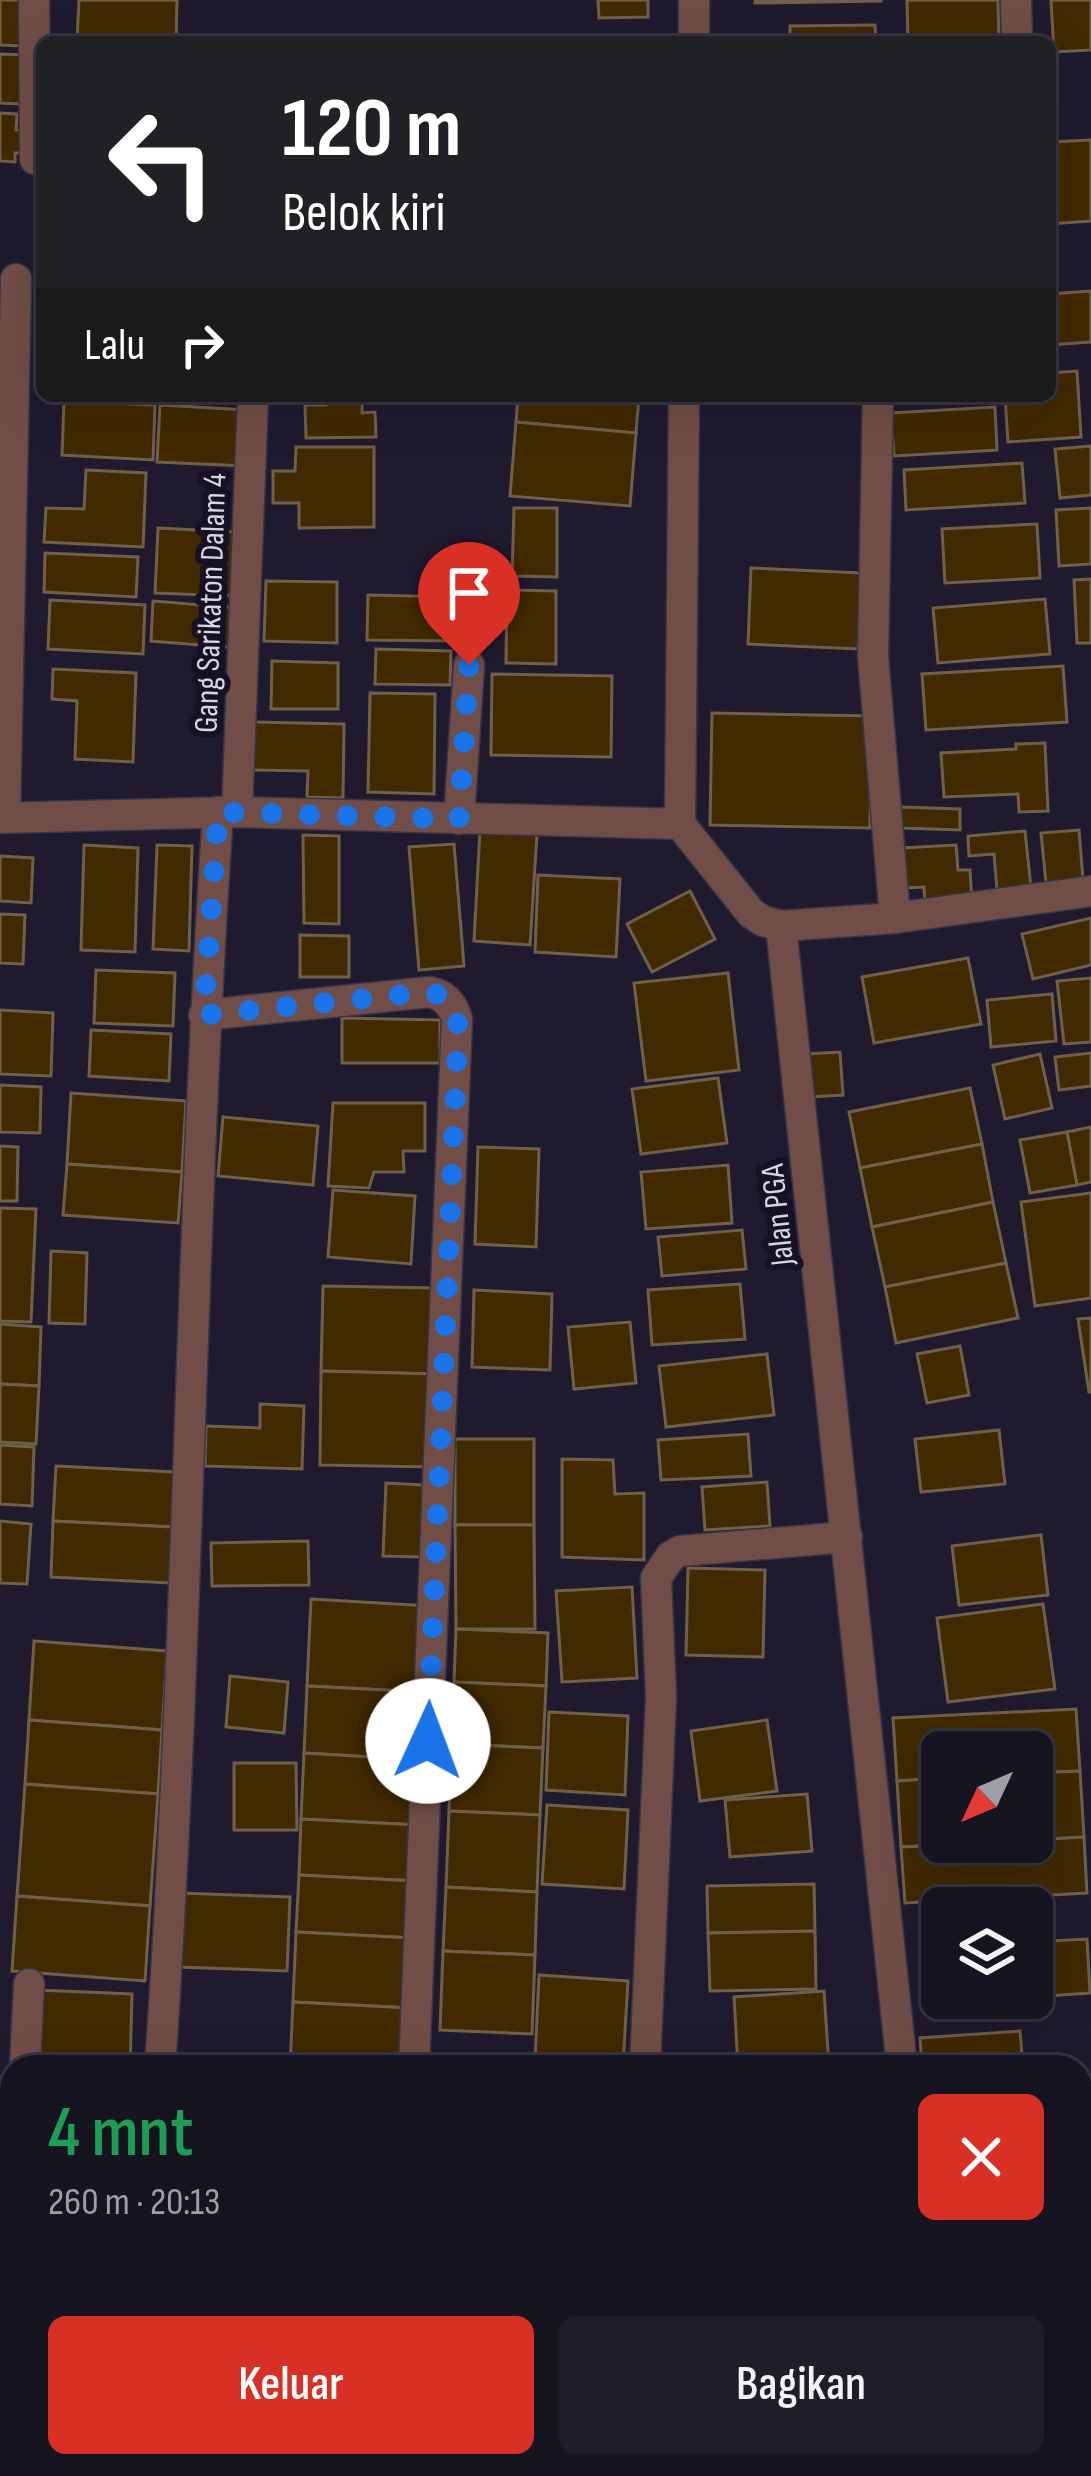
<!DOCTYPE html>
<html lang="id">
<meta charset="utf-8">
<style>
body{margin:0;font-family:"Sofia Sans Condensed",sans-serif;background:#201d2a;color:#f1f3f6;height:100vh;display:flex;flex-direction:column;font-size:45px;white-space:nowrap}
*{box-sizing:border-box;margin:0}
p{font-size:39px;color:#9e9ea5}
.icon{flex:none;width:66px;height:66px;fill:none;stroke:currentColor;stroke-width:2;stroke-linecap:round;stroke-linejoin:round}
.map{position:relative;flex:1;overflow:hidden}
.drawer{position:absolute;left:0px;top:2055px;width:1092px;height:423px;display:flex;flex-direction:column;background:#171422;border-radius:36px 36px 0 0;box-shadow:0 12px 48px #0002,0 0 0 3px #363340}
.drawer>*{flex:none}
.hud{position:absolute;left:36px;top:36px;width:1020px;height:366px;border-radius:18px;box-shadow:0 12px 48px #0002,0 0 0 3px #363340;background:#202124;color:#fff;overflow:hidden}
.needle{width:78px;rotate:226deg}
.tools{position:absolute;left:921px;top:1731px;display:grid;gap:24px}
.tools a{display:grid;place-items:center;width:132px;height:132px;border-radius:18px;background:#171422;box-shadow:0 12px 48px #0002,0 0 0 3px #363340;font-size:60px}
.pin{position:absolute;display:grid;place-items:center;width:102px;height:102px;color:#fff;margin:-123px -51px;border-radius:50% 50% 50% 0;rotate:-45deg;box-shadow:0 0 12px #0007}
.pin .icon{rotate:45deg}
.me{position:absolute;width:132px;margin:-66px;rotate:2deg;stroke-linejoin:round;filter:drop-shadow(0 0 9px #0008)}
.turn{display:flex;align-items:center;gap:42px;height:252px;padding:0 48px;font-size:54px}
.turn .icon{width:156px;height:156px;stroke-width:2.5}
.turn b{display:block;font-size:84px;line-height:102px}
.then{display:flex;align-items:center;height:114px;padding:0 48px;background:#0003;gap:24px;font-size:45px}
.round{display:grid;place-items:center;flex:none;width:126px;height:126px;border-radius:18px;background:#201d2a}
.head{display:flex;align-items:center;justify-content:space-between;height:204px;padding:0 48px}
h1{font-size:72px;font-weight:600;line-height:90px;color:#1e9e55}
.action{display:flex;gap:24px;margin-top:auto;padding:24px 48px}
.action a{flex:1;height:138px;border-radius:18px;background:#d93025;color:#fff;font-size:48px;font-weight:600;line-height:138px;text-align:center}
.action a+a{background:#201d2a;color:#f1f3f6}
.map>svg:first-child{display:block}
.building{fill:#412901;stroke:#6f604a;stroke-width:3}
.lines{fill:none;stroke-linecap:round;stroke-linejoin:round}
.street-casing{stroke:#393447;stroke-width:33}
.street{stroke:#704e47;stroke-width:30}
.route{stroke:#1a73e8;stroke-width:21;stroke-dasharray:0 37.8}
.labels{text-anchor:middle;stroke-width:12;stroke-linejoin:round;paint-order:stroke}
.street-label{font-size:33px;fill:#d8d6e4;stroke:#161124}
</style>
<div class="map">
<svg width="1091" height="2476" viewBox="0 0 1091 2476">
<rect width="100%" height="100%" fill="#1f1a2e"/>
<g class="building">
<path d="M0,0H27L25,46L0,45Z"/>
<path d="M79,0H177L176,42H77Z"/>
<path d="M598,0H648V17L599,18Z"/>
<path d="M755,0H881V1L755,3Z"/>
<path d="M907,0H998L999,42H908Z"/>
<path d="M1051,0H1091V50L1054,52Z"/>
<path d="M875,25L876,42H790V26Z"/>
<path d="M0,54L23,55L21,104L0,103Z"/>
<path d="M0,113L17,114L16,130L26,131L25,153H15V162L0,161Z"/>
<path d="M1091,140V221L1050,224V142Z"/>
<path d="M1091,291V342L1050,345V294Z"/>
<path d="M1077,371L1081,437L1008,442L1005,396H1050V373Z"/>
<path d="M326,396H362V413L375,412L376,437L306,438L305,405H326Z"/>
<path d="M518,396H639L636,433L516,422Z"/>
<path d="M886,396H991V399L887,404Z"/>
<path d="M64,401L155,405L153,460L62,455Z"/>
<path d="M160,405L248,410L246,466L157,462Z"/>
<path d="M995,407L997,450L894,456L891,413Z"/>
<path d="M516,422L636,433L630,506L510,496Z"/>
<path d="M1091,446V495L1060,498L1055,449Z"/>
<path d="M296,447H374V527L299,528V503H273V471H295Z"/>
<path d="M1022,463L1025,503L906,510L904,470Z"/>
<path d="M86,470L146,473L143,547L44,542L46,508L84,509Z"/>
<path d="M514,508H557V577L512,576Z"/>
<path d="M1091,508V564L1059,566L1056,510Z"/>
<path d="M1037,524L1040,578L945,583L942,529Z"/>
<path d="M158,528L238,532L235,596L155,593Z"/>
<path d="M45,553L138,557L136,597L44,592Z"/>
<path d="M751,568L861,573L858,649L748,644Z"/>
<path d="M1091,579V643H1077L1074,580Z"/>
<path d="M266,581L337,582V643L264,641Z"/>
<path d="M507,590L556,591V664L506,663Z"/>
<path d="M368,595L452,597V641L367,640Z"/>
<path d="M1045,599L1050,654L938,663L933,608Z"/>
<path d="M50,600L145,605L143,654L48,649Z"/>
<path d="M153,601L239,608L236,648L151,641Z"/>
<path d="M376,649L451,651L450,685L375,684Z"/>
<path d="M272,661L338,663V709H271Z"/>
<path d="M1063,666L1067,722L926,730L922,674Z"/>
<path d="M53,669L136,673L133,762L75,759L77,701L52,699Z"/>
<path d="M492,674L612,676L611,757L491,755Z"/>
<path d="M370,693L435,694L434,794L368,792Z"/>
<path d="M712,713L871,716L870,828L710,825Z"/>
<path d="M250,722L344,724L343,798L307,797L308,771L250,770Z"/>
<path d="M1045,743L1048,811L1019,812L1018,794L944,797L941,753L1016,749V744Z"/>
<path d="M901,807L960,809V830L901,828Z"/>
<path d="M480,830L537,834L530,945L474,941Z"/>
<path d="M1079,830L1083,880L1046,883L1041,833Z"/>
<path d="M1025,831L1031,888L997,890L994,854L969,856L968,836Z"/>
<path d="M303,835L339,836V924L304,923Z"/>
<path d="M454,844L464,966L419,970L409,847Z"/>
<path d="M84,845L138,848L135,952L81,950Z"/>
<path d="M157,845L192,846L189,951L153,949Z"/>
<path d="M956,845L958,870H970L972,901L925,904L924,887L904,888L901,848Z"/>
<path d="M0,856L33,858L31,903L0,901Z"/>
<path d="M538,875L620,879L616,957L535,952Z"/>
<path d="M690,891L715,939L652,972L627,924Z"/>
<path d="M0,914L25,915L23,964L0,963Z"/>
<path d="M1091,918V965L1033,979L1022,934Z"/>
<path d="M300,935L349,936V977H300Z"/>
<path d="M968,958L981,1024L874,1043L862,977Z"/>
<path d="M96,970L175,973L173,1026L94,1023Z"/>
<path d="M728,973L739,1070L646,1081L634,983Z"/>
<path d="M1091,978V1042L1064,1044L1057,981Z"/>
<path d="M1052,994L1056,1041L991,1047L987,1000Z"/>
<path d="M0,1010L53,1013L51,1076L0,1074Z"/>
<path d="M342,1018L440,1020V1063H342Z"/>
<path d="M91,1030L171,1034L169,1081L89,1076Z"/>
<path d="M840,1052L843,1095L810,1097L806,1054Z"/>
<path d="M1091,1053V1086L1059,1090L1055,1057Z"/>
<path d="M1040,1054L1052,1108L1005,1119L993,1065Z"/>
<path d="M718,1078L727,1143L641,1154L632,1089Z"/>
<path d="M0,1085L41,1087L40,1133L0,1132Z"/>
<path d="M970,1088L982,1144L860,1168L849,1112Z"/>
<path d="M71,1093L186,1101L182,1172L67,1164Z"/>
<path d="M333,1103H425V1151H403L404,1172H374L369,1188L328,1186Z"/>
<path d="M223,1117L318,1126L313,1185L218,1176Z"/>
<path d="M1091,1127V1182L1077,1185L1067,1132Z"/>
<path d="M1067,1132L1077,1185L1030,1193L1020,1140Z"/>
<path d="M982,1144L993,1202L872,1227L860,1168Z"/>
<path d="M0,1146L18,1147L17,1201H0Z"/>
<path d="M478,1147L539,1149L536,1247L475,1244Z"/>
<path d="M67,1164L182,1172L178,1223L63,1215Z"/>
<path d="M728,1165L732,1223L646,1229L641,1172Z"/>
<path d="M333,1190L415,1196L411,1264L328,1257Z"/>
<path d="M1091,1193V1298L1035,1306L1021,1202Z"/>
<path d="M993,1202L1006,1263L885,1287L872,1227Z"/>
<path d="M0,1208L36,1209L31,1322L0,1321Z"/>
<path d="M742,1230L746,1269L662,1276L658,1237Z"/>
<path d="M51,1251L87,1253L85,1324L49,1323Z"/>
<path d="M1006,1263L1018,1318L896,1343L885,1287Z"/>
<path d="M740,1284L745,1339L652,1345L648,1290Z"/>
<path d="M323,1286L436,1288L435,1374L321,1371Z"/>
<path d="M474,1290L552,1294L550,1370L472,1367Z"/>
<path d="M1091,1318V1392H1089L1078,1319Z"/>
<path d="M630,1322L636,1383L574,1389L568,1327Z"/>
<path d="M0,1324L41,1327L39,1386L0,1384Z"/>
<path d="M960,1346L969,1395L927,1403L917,1354Z"/>
<path d="M767,1354L774,1415L666,1427L659,1366Z"/>
<path d="M321,1371L435,1374L433,1467L320,1465Z"/>
<path d="M0,1384L39,1386L36,1444L0,1442Z"/>
<path d="M260,1404L304,1406L302,1469L205,1466L206,1426L260,1428Z"/>
<path d="M999,1430L1005,1484L921,1492L915,1439Z"/>
<path d="M748,1434L751,1476L661,1480L658,1440Z"/>
<rect x="455" y="1439" width="79" height="86"/>
<path d="M0,1445L34,1447L32,1506L0,1504Z"/>
<path d="M562,1459L613,1460L615,1494L644,1493V1560L562,1557Z"/>
<path d="M56,1466L175,1472L172,1527L53,1521Z"/>
<path d="M767,1482L770,1526L705,1530L702,1487Z"/>
<path d="M386,1483L423,1485L421,1557L383,1556Z"/>
<path d="M0,1521L31,1524L27,1584L0,1583Z"/>
<path d="M53,1521L172,1527L170,1583L51,1577Z"/>
<path d="M455,1525H534L535,1629H456Z"/>
<path d="M1041,1535L1048,1595L959,1605L952,1546Z"/>
<path d="M308,1541L309,1585L212,1586L211,1543Z"/>
<path d="M688,1568L765,1570L763,1657L686,1655Z"/>
<path d="M632,1587L637,1678L562,1682L556,1591Z"/>
<path d="M311,1599L429,1606L425,1692L307,1686Z"/>
<path d="M1043,1604L1055,1689L948,1702L937,1618Z"/>
<path d="M456,1629L548,1633L546,1686L454,1682Z"/>
<path d="M34,1641L167,1651L162,1730L29,1720Z"/>
<path d="M230,1676L288,1682L284,1733L226,1727Z"/>
<path d="M454,1682L546,1686L543,1748L451,1744Z"/>
<path d="M307,1686L425,1692L422,1760L304,1753Z"/>
<path d="M1076,1709L1080,1771L1032,1773V1752H942V1778L897,1781L893,1718Z"/>
<path d="M549,1712L628,1716L625,1795L546,1790Z"/>
<path d="M29,1720L162,1730L158,1794L25,1784Z"/>
<path d="M767,1720L777,1791L700,1801L691,1731Z"/>
<path d="M451,1744L543,1748L540,1815L449,1811Z"/>
<path d="M304,1753L422,1760L418,1825L301,1819Z"/>
<path d="M234,1763H296L297,1830H234Z"/>
<path d="M1080,1771L1084,1837L1032,1840V1773Z"/>
<path d="M942,1778V1842H992L901,1847L897,1781Z"/>
<path d="M25,1784L158,1794L150,1906L17,1896Z"/>
<path d="M807,1794L812,1851L730,1857L725,1800Z"/>
<path d="M547,1805L628,1810L624,1889L542,1884Z"/>
<path d="M449,1811L540,1815L537,1892L446,1887Z"/>
<path d="M301,1819L418,1825L416,1881L299,1875Z"/>
<path d="M1084,1837L1087,1893L905,1903L901,1847L1032,1842V1840Z"/>
<path d="M299,1875L416,1881L413,1938L296,1932Z"/>
<path d="M814,1884L815,1931L708,1933L707,1886Z"/>
<path d="M446,1887L537,1892L535,1955L443,1951Z"/>
<path d="M180,1893L290,1897L287,1971L178,1967Z"/>
<path d="M17,1896L150,1906L145,1981L12,1971Z"/>
<path d="M815,1931L816,1989L710,1991L708,1933Z"/>
<path d="M296,1932L413,1938L410,2008L293,2002Z"/>
<path d="M1087,1939L1090,1993L1032,1997V1942Z"/>
<path d="M443,1951L535,1955L532,2034L440,2030Z"/>
<path d="M539,1975L628,1981L623,2065L535,2060Z"/>
<path d="M37,1990L132,1994L130,2067H34Z"/>
<path d="M824,1991L829,2067H738L734,1997Z"/>
<path d="M293,2002L410,2008L407,2067H290Z"/>
<path d="M1020,2031L1023,2067H922L920,2038Z"/>
<path d="M1091,2131V2223L1080,2224V2133Z"/>
<path d="M1091,2360V2422L1080,2424V2361Z"/>
<path d="M1091,2422V2476H1066L1065,2466H1080V2424Z"/>
<path d="M180,2466H265L264,2476H179Z"/>
<rect x="304" y="2466" width="59" height="10"/>
<path d="M420,2466H516L515,2476H419Z"/>
<path d="M521,2466H608L607,2476H520Z"/>
<path d="M728,2466H756L758,2476L665,2474Z"/>
<path d="M963,2466H1058L1059,2476H964Z"/>
</g>
<g class="lines">
<g class="street-casing">
<g id="street">
<path d="M34,0L35,159H42"/>
<path d="M694,0V42"/>
<path d="M1016,0L1017,42"/>
<path d="M684,396L680,824L751,913L763,921L781,926L902,2067"/>
<path d="M878,396L873,656L895,918"/>
<path d="M237,812L253,396"/>
<path d="M0,818L237,812L680,824"/>
<path d="M5,818L16,279"/>
<path d="M459,819L469,665"/>
<path d="M781,926L895,918L1091,891"/>
<path d="M204,1015L430,992C445,995 453,1005 457,1019L414,2067"/>
<path d="M25,2067L29,1984"/>
<path d="M160,2067C189,1649 190,1230 218,812"/>
<path d="M645,2067L661,1697L656,1578L671,1556L680,1551L847,1537"/>
<path d="M944,2466L945,2476"/>
<path d="M1,2476L12,2284"/>
<path d="M134,2476V2466"/>
<path d="M397,2476V2466"/>
<path d="M628,2476L629,2466"/>
</g>
</g>
<use href="#street" class="street"/>
</g>
<g class="lines">
<path class="route" d="M428,1741L458,1028C457,1011 449,996 430,992L204,1015L218,812L459,819L469,665"/>
</g>
<g class="labels">
<g class="street-label">
<text transform="translate(209 603) rotate(-88)" y="12">Gang Sarikaton Dalam 4</text>
<text transform="translate(776 1215) rotate(-96)" y="12">Jalan PGA</text>
</g>
</g>
</svg>
<div class="tools">
<a><svg class="needle" viewBox="-14 -14 28 28"><path d="M0-13l5 13h-10z" fill="#e53935"/><path d="M0 13l5-13h-10z" fill="#9e9ea5"/></svg></a>
<a><svg class="icon" aria-label="layers" viewBox="0 0 24 24"><path d="M12 4l9 5-9 5-9-5zM3 14l9 5 9-5"/></svg></a>
</div>
<div class="pin" style="left:469px;top:665px;background:#d93025"><svg class="icon" aria-label="arrive" viewBox="0 0 24 24"><path d="M6 21V4h12l-3 4 3 4H6"/></svg></div>
<svg class="me" style="left:428px;top:1741px" viewBox="-20 -20 40 40"><circle r="19" fill="#fff"/><path d="M0-13L10 11 0 6-10 11z" fill="#1a73e8"/></svg>
<div class="hud">
<div class="turn"><svg class="icon" aria-label="left" viewBox="0 0 24 24"><path d="M17 20v-9H6M10 6l-5 5 5 5"/></svg><div><b>120 m</b>Belok kiri</div></div>
<div class="then">Lalu<svg class="icon" aria-label="right" viewBox="0 0 24 24"><path d="M7 20v-9h11M14 6l5 5-5 5"/></svg></div>
</div>
<section class="drawer">
<div class="head"><div><h1>4 mnt</h1><p>260 m · 20:13</p></div><a class="round" style="background:#d93025;color:#fff"><svg class="icon" aria-label="close" viewBox="0 0 24 24"><path d="M6 6l12 12M18 6L6 18"/></svg></a></div>
<div class="action"><a>Keluar</a><a>Bagikan</a></div>
</section>
</div>
